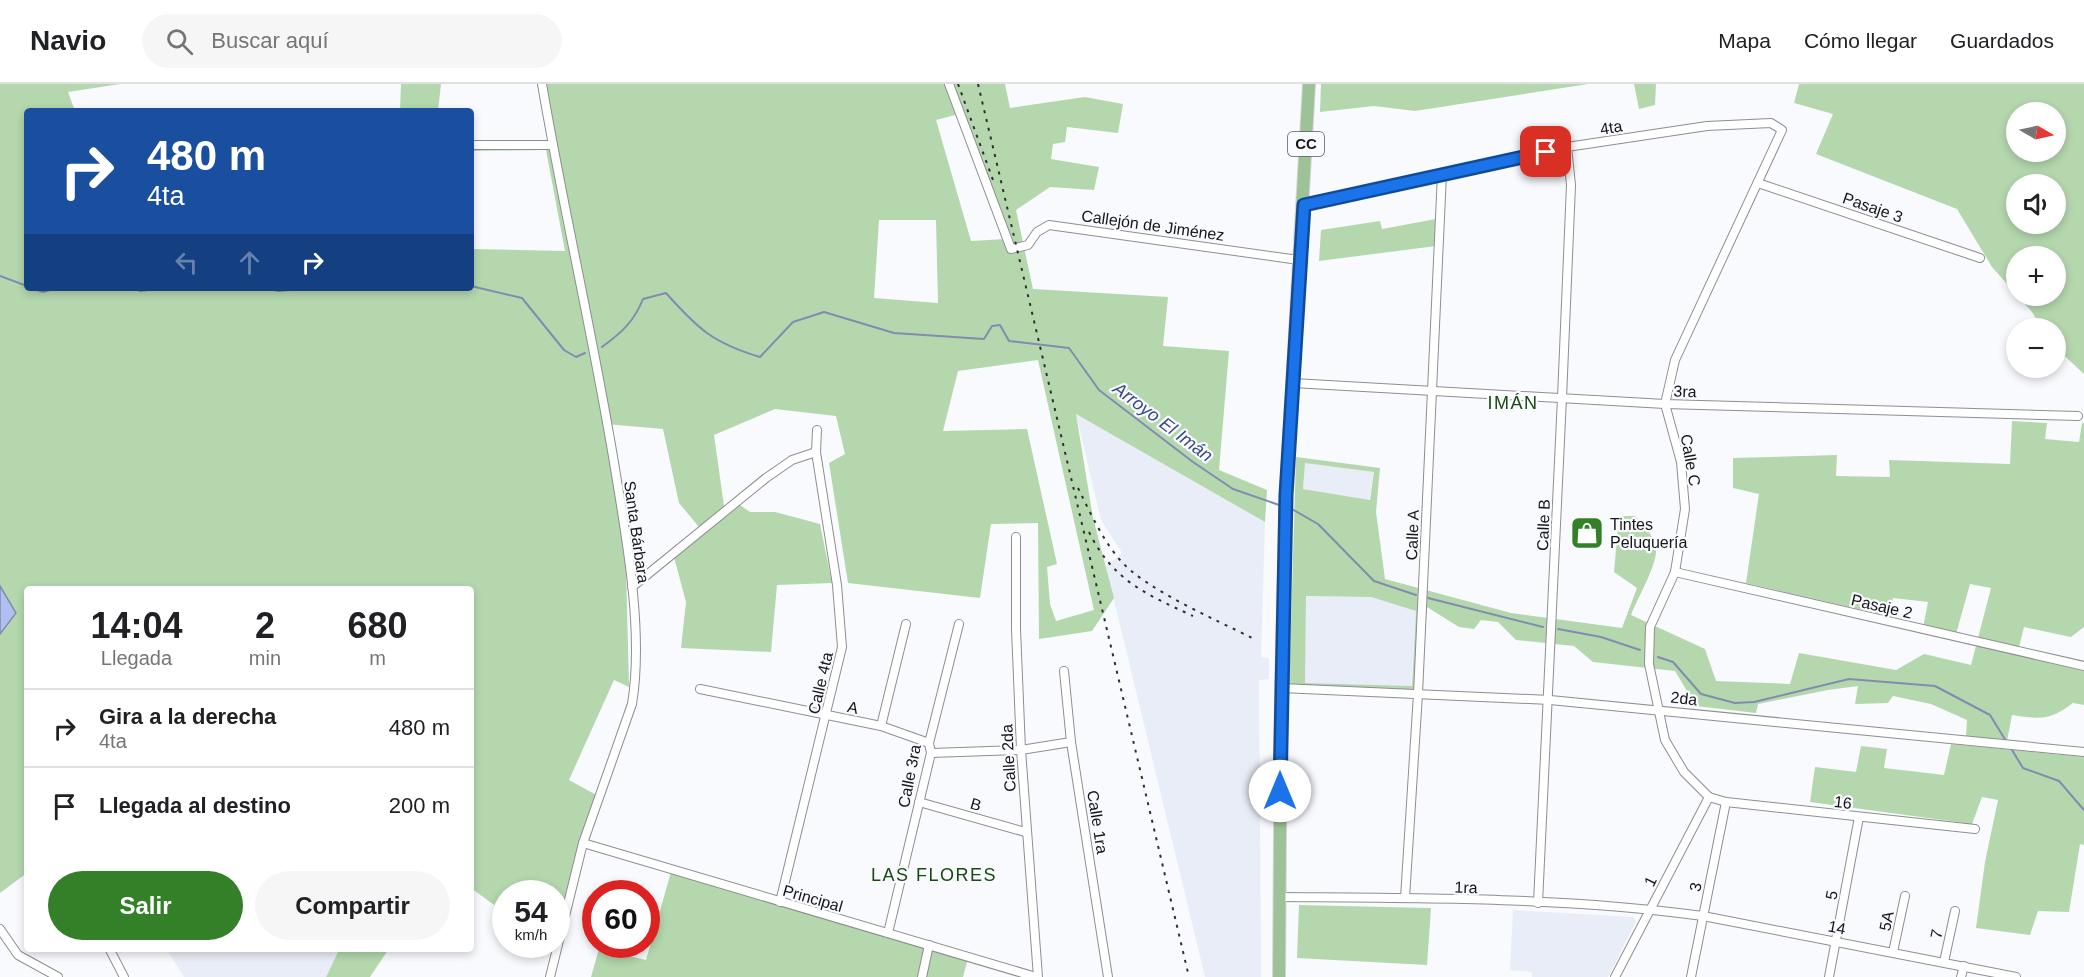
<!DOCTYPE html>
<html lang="es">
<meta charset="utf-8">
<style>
body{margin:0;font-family:Helvetica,sans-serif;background:#f6f6f6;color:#202124;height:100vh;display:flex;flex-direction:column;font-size:22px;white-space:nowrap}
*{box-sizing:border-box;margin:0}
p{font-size:20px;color:#757577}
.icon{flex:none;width:33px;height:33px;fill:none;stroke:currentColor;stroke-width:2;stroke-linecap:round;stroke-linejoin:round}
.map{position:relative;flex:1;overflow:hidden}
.details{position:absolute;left:24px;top:502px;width:450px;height:366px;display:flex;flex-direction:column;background:#fff;border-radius:6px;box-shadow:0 3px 9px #0003}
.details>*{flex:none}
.banner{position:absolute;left:24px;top:24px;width:450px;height:183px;border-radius:6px;box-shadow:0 3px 9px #0003;background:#1a4fa0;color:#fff;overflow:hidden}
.needle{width:39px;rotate:99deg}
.buttons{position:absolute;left:2006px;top:18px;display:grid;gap:12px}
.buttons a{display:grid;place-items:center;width:60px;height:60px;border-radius:50%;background:#fff;box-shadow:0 3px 9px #0003;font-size:30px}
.speed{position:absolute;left:492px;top:796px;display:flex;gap:12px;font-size:30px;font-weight:700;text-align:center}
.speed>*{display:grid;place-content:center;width:78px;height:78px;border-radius:50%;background:#fff;box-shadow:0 3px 9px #0003;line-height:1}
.speed small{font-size:15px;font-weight:400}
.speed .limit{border:9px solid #d22;background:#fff;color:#111}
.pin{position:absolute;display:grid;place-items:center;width:51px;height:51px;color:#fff;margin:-26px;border-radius:12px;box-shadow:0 3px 9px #0006}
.me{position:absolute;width:66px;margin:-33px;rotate:0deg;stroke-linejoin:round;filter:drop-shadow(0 0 4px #0008)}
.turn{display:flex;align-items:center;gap:21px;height:126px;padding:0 24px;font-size:27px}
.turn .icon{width:78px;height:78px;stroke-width:2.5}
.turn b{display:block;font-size:42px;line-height:51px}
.lanes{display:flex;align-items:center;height:57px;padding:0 24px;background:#0003;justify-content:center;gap:30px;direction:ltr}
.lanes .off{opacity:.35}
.eta{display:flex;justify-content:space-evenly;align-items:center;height:102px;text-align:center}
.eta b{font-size:36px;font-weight:800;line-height:42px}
.button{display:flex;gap:12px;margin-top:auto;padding:12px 24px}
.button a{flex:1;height:69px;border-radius:36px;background:#338028;color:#fff;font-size:24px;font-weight:800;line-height:69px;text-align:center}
.button a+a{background:#f6f6f6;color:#202124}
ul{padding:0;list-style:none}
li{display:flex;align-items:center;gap:18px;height:78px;padding:0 24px;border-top:2px solid #e0e0e0}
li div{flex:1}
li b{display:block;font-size:22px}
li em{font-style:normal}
header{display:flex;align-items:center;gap:36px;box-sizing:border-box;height:84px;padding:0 30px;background:#fff;border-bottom:2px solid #e0e0e0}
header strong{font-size:28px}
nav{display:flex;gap:33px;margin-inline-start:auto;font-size:21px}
.search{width:420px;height:54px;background:#f6f6f6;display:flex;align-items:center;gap:15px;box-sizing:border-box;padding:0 21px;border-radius:33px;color:#757577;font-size:22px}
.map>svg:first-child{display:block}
.built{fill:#e9edf7}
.green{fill:#b4d7ae;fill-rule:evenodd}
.water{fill:#afbff0;stroke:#818caf;stroke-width:1.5}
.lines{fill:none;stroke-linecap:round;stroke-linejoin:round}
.stream{stroke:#818caf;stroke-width:2}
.street-casing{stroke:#8d8e92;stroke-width:10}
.primary-casing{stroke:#d5d5d5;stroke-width:14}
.street{stroke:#fff;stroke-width:8}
.primary{stroke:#9ec298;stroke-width:12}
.rail{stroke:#2f2f31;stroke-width:2;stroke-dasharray:3 6;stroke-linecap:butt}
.route-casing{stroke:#114b97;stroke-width:15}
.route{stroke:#1a73e8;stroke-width:10}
.labels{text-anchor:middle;stroke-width:4.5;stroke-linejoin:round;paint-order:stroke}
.shield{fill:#f8fafe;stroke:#5a5a5d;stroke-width:1.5}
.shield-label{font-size:15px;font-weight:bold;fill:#161618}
.street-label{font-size:16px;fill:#161618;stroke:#f8fafe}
.poi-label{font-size:16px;fill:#161618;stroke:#f8fafe;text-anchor:start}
.neighbourhood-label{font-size:18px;letter-spacing:1.5px;fill:#184911;stroke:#f8fafe}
.water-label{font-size:18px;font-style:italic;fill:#394985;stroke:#f8fafe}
</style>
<header>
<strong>Navio</strong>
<div class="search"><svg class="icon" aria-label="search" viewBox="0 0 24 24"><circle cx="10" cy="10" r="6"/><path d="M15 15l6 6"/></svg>Buscar aquí</div>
<nav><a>Mapa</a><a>Cómo llegar</a><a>Guardados</a></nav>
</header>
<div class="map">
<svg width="2084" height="893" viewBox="0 0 2084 893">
<rect width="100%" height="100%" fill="#f8fafe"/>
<g class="built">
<path d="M1076,330L1265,438L1261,573L1269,574V595L1259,596L1261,893H1205L1106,483L1122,469L1101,436Z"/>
<path d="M1305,379L1374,388L1369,416L1303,405Z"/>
<path d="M1306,512L1371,513L1416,527L1411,602L1305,599Z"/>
<path d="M1513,826L1634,833L1636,838L1608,893H1532V888L1510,886Z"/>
<path d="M167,866H339L326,893H184Z"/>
</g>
<g class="green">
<path d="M0,0H120L68,8L75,27H27V204H471V165L565,167L546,66L472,67L471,86V57L548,59L537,0H1005L1010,24L1085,13L1123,20L1118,49L1067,43L1065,58L1053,60L1051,75L1099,83L1094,106L1050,103L1016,126L1033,205L1168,213L1163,262L1229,267L1219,386L1267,406L1265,438L1076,330L1093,434L1114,514L1092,547L1039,555L1038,439L991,440L980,514L848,499L829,379L845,370L836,332L775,325L714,351L725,429L737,419L750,428H775L820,440L832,499L777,501L771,568L681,564L686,518L674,473L704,449L679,419L663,345L606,340L626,484L629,603L614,596L569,696L600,713L556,861V810H506L505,829L471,804V506H27V789L0,809V550L16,529L0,502ZM959,30L1006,155L971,157L936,36ZM879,136H936L938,219L874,214ZM1038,276L1094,526L1056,537L1050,520L1047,483L1057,480L1027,345L943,347L958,287Z"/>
<path d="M401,0H441L438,27H400Z"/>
<path d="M1321,0H1588L1415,27L1374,22L1320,28Z"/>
<path d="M1634,0H1656L1655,21L1639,25Z"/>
<path d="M1799,0H2084V290L2055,263V244H2042L2032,228L1992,183L1957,125L1816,70L1833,30L1794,19ZM2016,28H2055V68H2016ZM2016,100H2055V140H2016ZM2016,172H2055V212H2016Z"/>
<path d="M1436,135V162L1319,177L1321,146L1380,137L1382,145Z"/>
<path d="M2012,337L2047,339L2045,355L2079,358L2082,339H2084V543L2071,553L2024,543L2019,563L2084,580V621L2073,619C2050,637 2040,635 2012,631L2007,657L1966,652L1967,636L1931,620L1893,612L1888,619L1855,620L1858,602L1828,606L1758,620L1756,629L1696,622L1675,587L1593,578L1574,562L1516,556L1498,538L1481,536L1474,545L1459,543L1427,523L1421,611L1289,606L1296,373L1380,384L1376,428L1385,495L1511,529L1622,544L1637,504L1614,488L1619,432H1635C1643,440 1654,452 1656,464C1658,480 1637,515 1631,531L1705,565L1716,597L1790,600L1799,569L1896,586L1924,570L1971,581L1991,504L1970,500L1956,550L1923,544L1928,518L1893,514L1889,532L1746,499L1759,410L1733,404V374L1837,371L1836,392L1890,393L1889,376L2010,380ZM1305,379L1374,388L1370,416L1303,405ZM1306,512L1371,513L1416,527L1412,602L1305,599Z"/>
<path d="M1951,660L2084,673V761L2080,760L2069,828L2038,827L2030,851L1976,844L1985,778L1998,716L1982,713L1972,740L1810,718L1815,683L1856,688L1861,662L1887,665L1884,684L1944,691Z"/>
<path d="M671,788L968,874L963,893H591L599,865L646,876Z"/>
<path d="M1299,821L1431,824L1427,881L1297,874Z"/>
<path d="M339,866H388L370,893H326Z"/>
</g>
<path class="water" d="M0,502L16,529L0,550Z"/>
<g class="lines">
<g class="stream">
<path d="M0,192L27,202"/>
<path d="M471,202L522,214L564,266L576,273L585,269"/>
<path d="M31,204L43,208L57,204"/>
<path d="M137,204L140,207L163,204"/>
<path d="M267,204L278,207L314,204"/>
<path d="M602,263C621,249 634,238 643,215L666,209C698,245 713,259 760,273L793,238L824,228L894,249L984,255L992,242L1000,241L1009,257L1069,264L1099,306L1193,378L1233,405L1282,422"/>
<path d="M1290,424L1318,440L1374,497L1416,511"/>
<path d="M1428,514L1543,543"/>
<path d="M1558,545L1601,553L1640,566"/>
<path d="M1658,573L1673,578L1701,610L1735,619L1754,618L1849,595L1935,602L1990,631L2006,657"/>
<path d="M2012,666L2023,684L2059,697L2084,726"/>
</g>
<g class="street-casing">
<g id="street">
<path d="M542,0C565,135 597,268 618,403C629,469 643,554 632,620L583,759L550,893"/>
<path d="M949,0L1011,165L1028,161L1037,148L1049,141L1299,176"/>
<path d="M472,61H552"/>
<path d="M1758,99L1980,174"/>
<path d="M1304,121L1567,63L1707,42L1771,39L1782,46L1675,276L1665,320L1681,378L1685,425L1675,488L1650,543L1649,580L1665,656L1684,688L1709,713"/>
<path d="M1293,299L1665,320L2078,332"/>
<path d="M1016,453V545L1021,666L1038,893"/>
<path d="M1675,488L2084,582"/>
<path d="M632,503L766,394L792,376L816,368"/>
<path d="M1064,587L1071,658L1108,893"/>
<path d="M1281,604L1550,616L2084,668"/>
<path d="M700,605L881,642L929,659"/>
<path d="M881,642L906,540"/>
<path d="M931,669L1021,666L1071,658"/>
<path d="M1709,713L1726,718L1975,745"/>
<path d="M919,718L1025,748"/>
<path d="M583,759L1036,893"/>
<path d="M1279,813C1420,814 1563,813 1703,832L2016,893"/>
<path d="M1405,814L1418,610L1442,90"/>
<path d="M780,818L842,563L837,501L816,368L817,346"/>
<path d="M1538,819L1562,314L1571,101L1567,63"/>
<path d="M0,845L18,871L58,893"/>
<path d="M888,849L931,669L929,659L959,540"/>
<path d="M110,866L124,893"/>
<path d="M1893,868L1905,812"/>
<path d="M1944,878L1955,827"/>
<path d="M922,893L929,861"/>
<path d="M1615,893L1709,713"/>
<path d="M1691,893L1726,718"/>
<path d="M1829,893L1859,733"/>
<path d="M1961,893L1964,882"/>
</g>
</g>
<g class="primary-casing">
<path id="primary" d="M1279,893L1281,604L1286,411L1309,0"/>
</g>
<use href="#street" class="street"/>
<use href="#primary" class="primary"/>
<g class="rail">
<path d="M958,0L993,96"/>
<path d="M978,0L1189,893"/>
<path d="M1078,404C1090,428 1102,455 1120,476C1146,506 1215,535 1252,554"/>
<path d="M1089,448C1113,497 1146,510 1193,532"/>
</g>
</g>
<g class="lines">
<g class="route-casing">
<path id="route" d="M1280,707L1286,411L1304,121L1546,68"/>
</g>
<use href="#route" class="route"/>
</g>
<defs>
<g id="shop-square" transform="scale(1.725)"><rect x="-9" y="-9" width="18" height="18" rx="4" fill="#338028" stroke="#f8fafe"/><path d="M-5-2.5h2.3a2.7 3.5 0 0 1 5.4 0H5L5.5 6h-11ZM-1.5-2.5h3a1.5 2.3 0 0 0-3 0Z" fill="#fff"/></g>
</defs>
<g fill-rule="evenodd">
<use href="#shop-square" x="1587" y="449"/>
</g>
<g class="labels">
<rect class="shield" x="1288" y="48" width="36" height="24" rx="4.5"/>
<g class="shield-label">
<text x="1306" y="65">CC</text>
</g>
<g class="street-label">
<text transform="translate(1611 43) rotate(-9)" y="6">4ta</text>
<text transform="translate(1873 123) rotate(19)" y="6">Pasaje 3</text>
<text transform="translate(1153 141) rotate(8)" y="6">Callejón de Jiménez</text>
<text transform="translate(1685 307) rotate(2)" y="6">3ra</text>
<text transform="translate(1691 376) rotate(80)" y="6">Calle C</text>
<text transform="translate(1543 441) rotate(-88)" y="6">Calle B</text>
<text transform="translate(637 448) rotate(82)" y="6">Santa Bárbara</text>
<text transform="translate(1412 451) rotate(-88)" y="6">Calle A</text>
<text transform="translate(1882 522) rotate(13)" y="6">Pasaje 2</text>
<text transform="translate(820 599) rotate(-77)" y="6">Calle 4ta</text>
<text transform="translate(1684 614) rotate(6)" y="6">2da</text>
<text transform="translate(853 623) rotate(12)" y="6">A</text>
<text transform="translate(1008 674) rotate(-93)" y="6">Calle 2da</text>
<text transform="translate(909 692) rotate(-79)" y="6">Calle 3ra</text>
<text transform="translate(1843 718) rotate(7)" y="6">16</text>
<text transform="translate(976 720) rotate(16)" y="6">B</text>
<text transform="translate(1098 738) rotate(81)" y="6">Calle 1ra</text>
<text transform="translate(1650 797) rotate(-63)" y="6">1</text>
<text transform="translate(1466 803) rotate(2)" y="6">1ra</text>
<text transform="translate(1695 803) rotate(-78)" y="6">3</text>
<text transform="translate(1831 811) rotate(-80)" y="6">5</text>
<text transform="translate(813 814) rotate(16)" y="6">Principal</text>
<text transform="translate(1886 837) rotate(-79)" y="6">5A</text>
<text transform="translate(1837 843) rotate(11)" y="6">14</text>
<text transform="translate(1936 850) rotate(-78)" y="6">7</text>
</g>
<g class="poi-label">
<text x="1610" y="446">Tintes<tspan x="1610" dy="18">Peluquería</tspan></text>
</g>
<g class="neighbourhood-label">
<text x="1513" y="325">IMÁN</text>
<text x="934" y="797">LAS FLORES</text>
</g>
<g class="water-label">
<text transform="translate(1163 338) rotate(37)" y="6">Arroyo El Imán</text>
</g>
</g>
</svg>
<div class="buttons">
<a><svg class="needle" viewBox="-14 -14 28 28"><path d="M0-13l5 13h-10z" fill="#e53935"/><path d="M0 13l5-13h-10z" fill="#757577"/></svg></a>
<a><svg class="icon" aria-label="sound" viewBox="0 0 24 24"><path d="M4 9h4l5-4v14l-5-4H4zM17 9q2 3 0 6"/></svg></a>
<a>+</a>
<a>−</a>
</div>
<div class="speed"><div>54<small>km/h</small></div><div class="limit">60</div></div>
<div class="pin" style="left:1546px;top:68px;background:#d93025"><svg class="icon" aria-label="arrive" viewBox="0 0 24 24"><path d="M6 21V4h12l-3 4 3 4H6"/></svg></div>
<svg class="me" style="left:1280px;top:707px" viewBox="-20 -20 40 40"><circle r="19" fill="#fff"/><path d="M0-13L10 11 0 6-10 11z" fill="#1a73e8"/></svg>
<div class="banner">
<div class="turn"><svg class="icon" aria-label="right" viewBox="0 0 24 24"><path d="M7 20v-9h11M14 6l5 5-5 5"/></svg><div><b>480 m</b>4ta</div></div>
<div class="lanes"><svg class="icon off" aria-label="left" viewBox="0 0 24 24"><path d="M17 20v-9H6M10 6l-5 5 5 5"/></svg><svg class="icon off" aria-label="ahead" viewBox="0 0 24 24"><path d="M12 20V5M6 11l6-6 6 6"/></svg><svg class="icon" aria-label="right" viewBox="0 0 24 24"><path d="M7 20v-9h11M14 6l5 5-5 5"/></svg></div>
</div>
<section class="details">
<div class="eta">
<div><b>14:04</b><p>Llegada</p></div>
<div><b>2</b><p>min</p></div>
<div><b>680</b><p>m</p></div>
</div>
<ul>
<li><svg class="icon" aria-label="right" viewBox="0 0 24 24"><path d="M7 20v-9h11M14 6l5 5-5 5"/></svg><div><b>Gira a la derecha</b><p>4ta</p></div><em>480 m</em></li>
<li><svg class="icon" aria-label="arrive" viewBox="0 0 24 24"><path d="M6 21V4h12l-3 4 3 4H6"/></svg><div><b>Llegada al destino</b></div><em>200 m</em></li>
</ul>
<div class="button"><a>Salir</a><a>Compartir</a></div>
</section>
</div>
